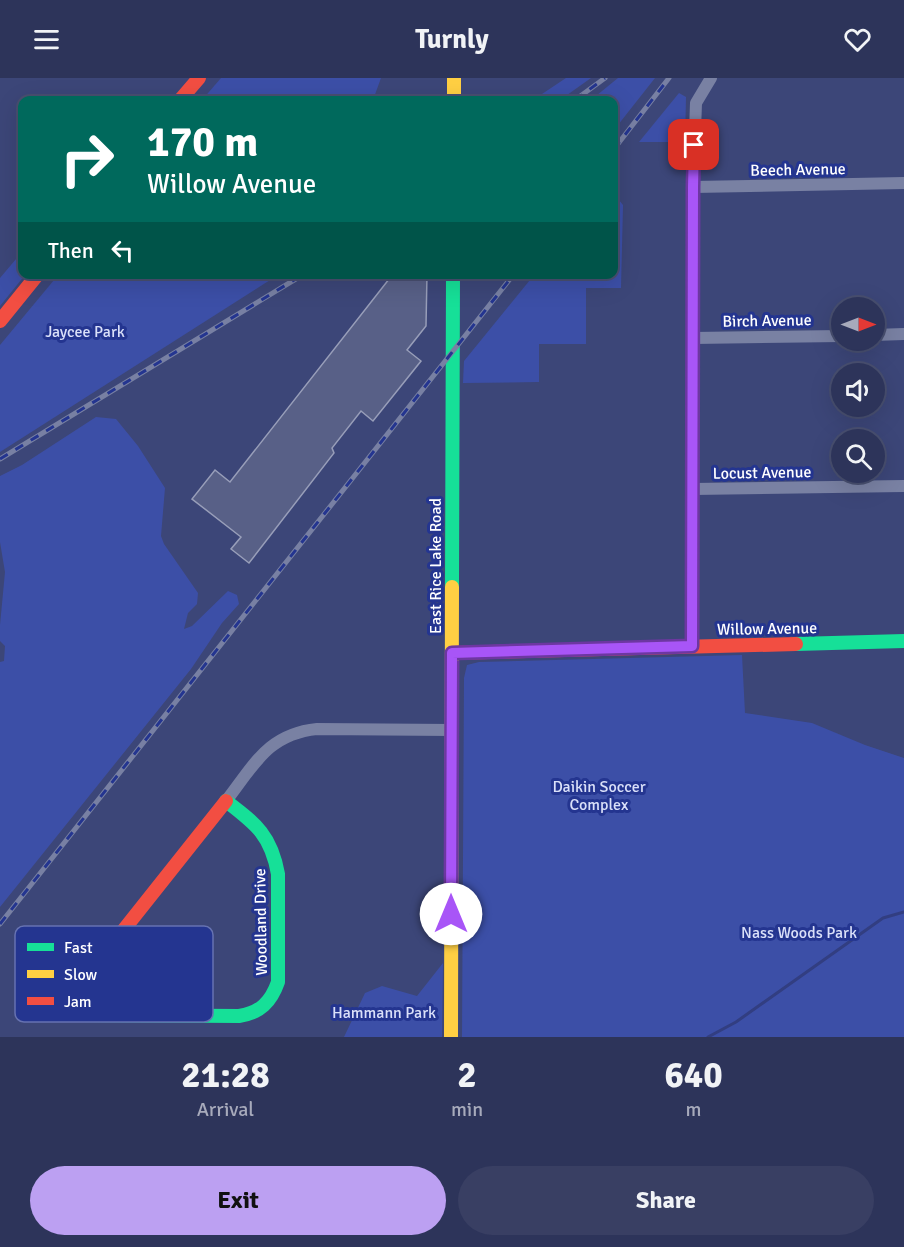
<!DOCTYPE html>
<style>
body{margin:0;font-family:Signika,sans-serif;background:#393f63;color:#f1f3f6;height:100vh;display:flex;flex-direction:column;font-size:22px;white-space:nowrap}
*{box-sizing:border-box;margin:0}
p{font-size:20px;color:#a7aabb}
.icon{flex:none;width:33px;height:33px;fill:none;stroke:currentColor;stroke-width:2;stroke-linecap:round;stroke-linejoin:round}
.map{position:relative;height:959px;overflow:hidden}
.details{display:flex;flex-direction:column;background:#2d345a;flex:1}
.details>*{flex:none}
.top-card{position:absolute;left:18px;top:18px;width:600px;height:183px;border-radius:12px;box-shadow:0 6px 24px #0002,0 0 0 2px #484f70;background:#00695c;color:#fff;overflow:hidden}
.needle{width:39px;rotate:90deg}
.tools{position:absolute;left:831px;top:219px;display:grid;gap:12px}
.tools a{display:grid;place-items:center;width:54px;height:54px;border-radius:50%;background:#2d345a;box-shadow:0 6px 24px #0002,0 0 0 2px #484f70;font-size:30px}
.pin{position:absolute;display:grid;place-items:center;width:51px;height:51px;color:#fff;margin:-26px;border-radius:12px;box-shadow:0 3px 9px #0006}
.me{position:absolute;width:66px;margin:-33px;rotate:0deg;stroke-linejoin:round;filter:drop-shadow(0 0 4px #0008)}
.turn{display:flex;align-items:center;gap:21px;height:126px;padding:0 30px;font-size:27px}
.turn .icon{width:78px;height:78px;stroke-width:2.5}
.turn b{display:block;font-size:42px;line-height:51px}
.then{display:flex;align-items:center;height:57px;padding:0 30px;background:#0003;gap:12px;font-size:22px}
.eta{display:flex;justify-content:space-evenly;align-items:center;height:102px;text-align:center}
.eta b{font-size:36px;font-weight:700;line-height:42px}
.action{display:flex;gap:12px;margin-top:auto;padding:12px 30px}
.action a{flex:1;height:69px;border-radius:36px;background:#bca0f2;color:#111;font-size:24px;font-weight:700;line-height:69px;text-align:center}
.action a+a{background:#393f63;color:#f1f3f6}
header{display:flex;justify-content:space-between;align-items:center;height:78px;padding:0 30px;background:#2d345a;font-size:27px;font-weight:700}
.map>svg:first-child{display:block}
.green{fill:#3c4fa7}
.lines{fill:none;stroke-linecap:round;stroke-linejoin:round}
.stream{stroke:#323e81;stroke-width:3}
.building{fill:#586087;stroke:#989eb9;stroke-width:1.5}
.street{stroke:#7981a3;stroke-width:12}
.fast{stroke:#16e098;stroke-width:14}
.slow{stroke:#ffcf43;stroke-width:14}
.jam{stroke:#f24e42;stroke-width:14}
.rail-casing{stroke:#7880a3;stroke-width:5}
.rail{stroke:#243590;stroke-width:3;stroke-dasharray:9;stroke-linecap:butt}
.route-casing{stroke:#6d37a1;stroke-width:15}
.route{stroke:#a855f7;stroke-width:10}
.labels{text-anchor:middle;stroke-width:6;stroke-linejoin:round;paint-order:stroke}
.street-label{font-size:16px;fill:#fff;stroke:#243590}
.park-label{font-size:16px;fill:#dae0f9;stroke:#243590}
.key{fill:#243590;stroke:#6672b1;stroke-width:1.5}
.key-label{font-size:16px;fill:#fff}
</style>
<header><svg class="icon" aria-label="menu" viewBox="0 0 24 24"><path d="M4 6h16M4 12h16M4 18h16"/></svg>Turnly<svg class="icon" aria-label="heart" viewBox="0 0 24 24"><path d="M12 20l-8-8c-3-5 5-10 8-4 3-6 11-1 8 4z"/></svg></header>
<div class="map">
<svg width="904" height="959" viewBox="0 0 904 959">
<rect width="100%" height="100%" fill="#3c4678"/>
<g class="green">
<path d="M221,0H381L373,22H202Z"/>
<path d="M566,0H591L560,22H533Z"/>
<path d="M618,0H655L614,52V22H591Z"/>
<path d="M679,15L686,19L685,64H639Z"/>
<path d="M614,116L623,127L621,210H586V266H539V304L463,305L464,283L534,197L614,196Z"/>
<path d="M22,174V196L25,197L0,228V200Z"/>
<path d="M59,196H278V197L0,374V267Z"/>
<path d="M96,339L116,341L138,368L165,410L161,458L164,466L198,515L197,526L188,535L184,551L192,548L228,513L237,517L239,526L222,545L191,591L0,829V584L4,583L5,568L0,563V547L5,494L0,464V398L22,387Z"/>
<path d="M742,577L745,635L812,645L865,667L904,680V959H462L464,600L467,587L479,584Z"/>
<path d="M443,885L442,959H344L365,915L382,908L417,918Z"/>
</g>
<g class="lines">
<path class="stream" d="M708,959L736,944L883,840L904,834"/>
</g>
<path class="building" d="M393,196H427L426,248L407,272L421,283L373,343L361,333L332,370L334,375L249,485L231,471L241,459L192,421L215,392L230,404Z"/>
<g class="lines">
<g class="street">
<path d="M693,109L904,105"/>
<path d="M874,257L904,256"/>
<path d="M693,260L842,258"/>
<path d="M693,411L904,408"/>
<path d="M691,568L693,109L696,25L711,0"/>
<path d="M226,723C254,687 268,656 317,651L452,652"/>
</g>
<g class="fast">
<path d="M452,509L453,196"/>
<path d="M796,566L904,563"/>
<path d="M84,937L239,938C260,935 271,924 278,904V796C271,757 256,746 226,723"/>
</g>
<g class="slow">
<path d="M454,0V22"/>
<path d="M451,959L452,509"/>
</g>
<g class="jam">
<path d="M180,22L199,0"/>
<path d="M0,243L38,196"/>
<path d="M452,575L796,566"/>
<path d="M84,937H56L226,723"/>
</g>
<g class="rail-casing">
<g id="rail">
<path d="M575,22L605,0"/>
<path d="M614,71L669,0"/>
<path d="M0,381L304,196"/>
<path d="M0,846L514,196"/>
</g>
</g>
<use href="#rail" class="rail"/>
</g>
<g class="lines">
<g class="route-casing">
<path id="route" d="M451,836L452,575L692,568L693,109L694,67"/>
</g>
<use href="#route" class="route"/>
</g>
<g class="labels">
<g class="street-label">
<text transform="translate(798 91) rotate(-1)" y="6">Beech Avenue</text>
<text transform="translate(767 242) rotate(-1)" y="6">Birch Avenue</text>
<text transform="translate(762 394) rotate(-1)" y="6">Locust Avenue</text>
<text transform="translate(435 488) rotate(-90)" y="6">East Rice Lake Road</text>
<text transform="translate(767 550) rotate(-1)" y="6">Willow Avenue</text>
<text transform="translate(260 844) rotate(-91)" y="6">Woodland Drive</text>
</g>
<g class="park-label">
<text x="85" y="259">Jaycee Park</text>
<text x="599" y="714">Daikin Soccer<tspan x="599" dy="18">Complex</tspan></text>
<text x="799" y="860">Nass Woods Park</text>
<text x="384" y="940">Hammann Park</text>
</g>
</g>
<rect x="15" y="848" width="198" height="96" rx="9" class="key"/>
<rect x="27" y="865" width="27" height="8" fill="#16e098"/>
<rect x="27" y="892" width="27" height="8" fill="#ffcf43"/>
<rect x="27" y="919" width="27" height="8" fill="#f24e42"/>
<g class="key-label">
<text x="64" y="875">Fast</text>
<text x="64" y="902">Slow</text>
<text x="64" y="929">Jam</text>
</g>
</svg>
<div class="tools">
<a><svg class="needle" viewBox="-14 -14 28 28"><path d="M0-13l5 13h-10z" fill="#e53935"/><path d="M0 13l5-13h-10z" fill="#a7aabb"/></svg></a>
<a><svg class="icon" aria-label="sound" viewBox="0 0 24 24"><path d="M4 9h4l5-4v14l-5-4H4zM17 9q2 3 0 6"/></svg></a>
<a><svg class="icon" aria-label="search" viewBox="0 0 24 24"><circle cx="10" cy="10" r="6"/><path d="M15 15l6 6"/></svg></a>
</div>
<div class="pin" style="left:694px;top:67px;background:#d93025"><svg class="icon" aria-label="arrive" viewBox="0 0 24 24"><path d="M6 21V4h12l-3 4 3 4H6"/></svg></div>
<svg class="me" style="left:451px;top:836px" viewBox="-20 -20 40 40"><circle r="19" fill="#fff"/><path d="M0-13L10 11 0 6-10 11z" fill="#a855f7"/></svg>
<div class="top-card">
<div class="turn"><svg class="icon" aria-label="right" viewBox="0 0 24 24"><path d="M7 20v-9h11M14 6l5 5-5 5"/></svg><div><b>170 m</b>Willow Avenue</div></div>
<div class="then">Then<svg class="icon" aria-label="left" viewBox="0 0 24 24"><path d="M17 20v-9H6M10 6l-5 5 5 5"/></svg></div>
</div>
</div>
<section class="details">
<div class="eta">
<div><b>21:28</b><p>Arrival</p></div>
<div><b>2</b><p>min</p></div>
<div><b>640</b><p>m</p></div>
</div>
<div class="action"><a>Exit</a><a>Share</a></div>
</section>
